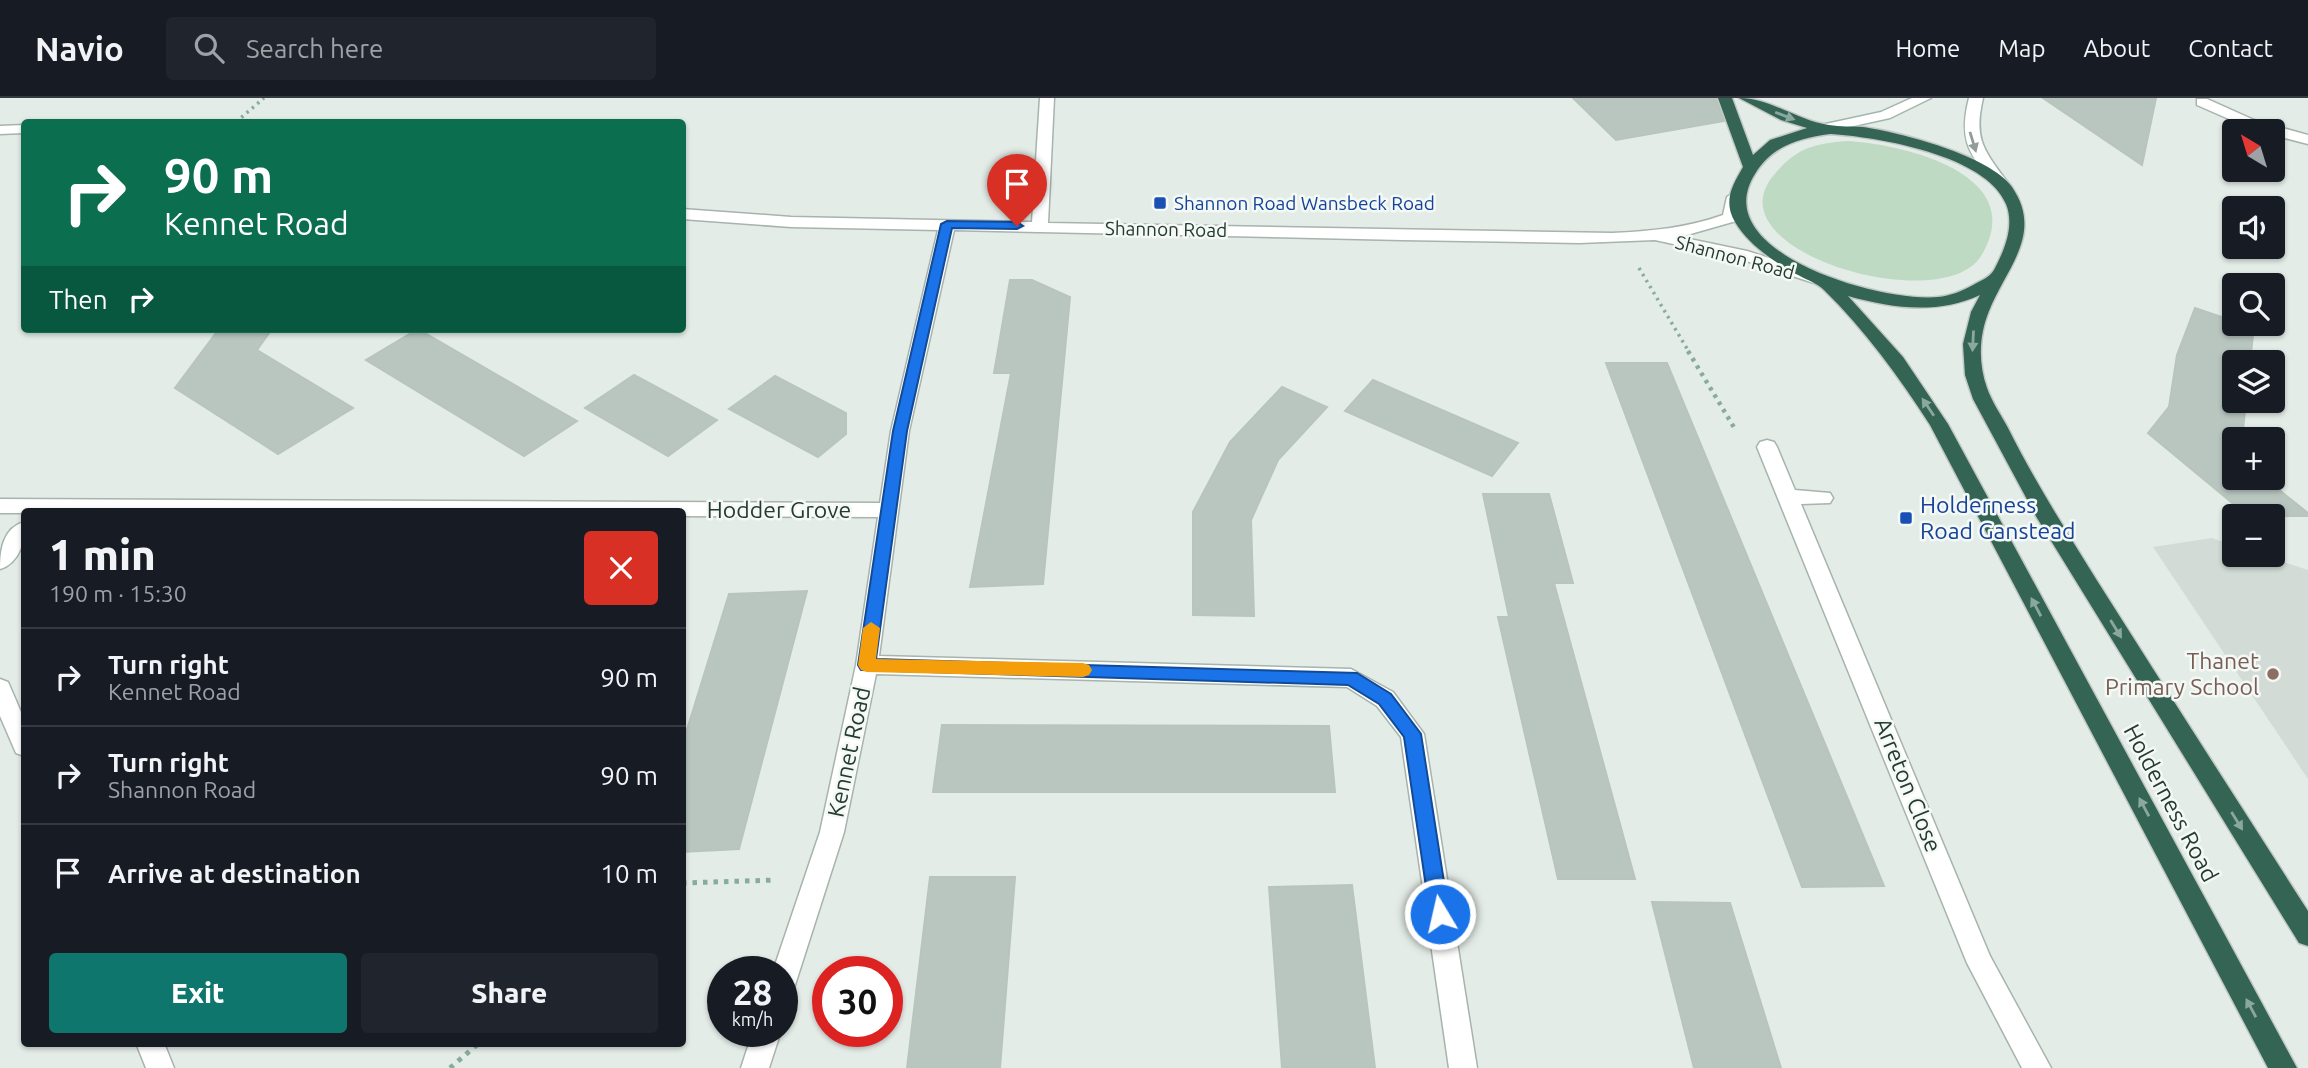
<!DOCTYPE html>
<meta charset="utf-8">
<style>
body{margin:0;font-family:Ubuntu,sans-serif;background:#20242c;color:#f1f3f6;height:100vh;display:flex;flex-direction:column;font-size:26px;white-space:nowrap}
*{box-sizing:border-box;margin:0}
p{font-size:23px;color:#9ea1a6}
.icon{flex:none;width:38px;height:38px;fill:none;stroke:currentColor;stroke-width:2;stroke-linecap:round;stroke-linejoin:round}
.map{position:relative;flex:1;overflow:hidden}
.details{position:absolute;left:21px;top:410px;width:665px;height:539px;display:flex;flex-direction:column;background:#171b24;border-radius:7px;box-shadow:0 2px 5px #0004}
.details>*{flex:none}
.hud{position:absolute;left:21px;top:21px;width:665px;height:214px;border-radius:7px;box-shadow:0 2px 5px #0004;background:#0b6e4f;color:#fff;overflow:hidden}
.needle{width:46px;rotate:322deg}
.tools{position:absolute;left:2222px;top:21px;display:grid;gap:14px}
.tools a{display:grid;place-items:center;width:63px;height:63px;border-radius:7px;background:#171b24;box-shadow:0 2px 5px #0004;font-size:35px}
.speed{position:absolute;left:707px;top:858px;display:flex;gap:14px;font-size:35px;font-weight:700;text-align:center}
.speed>*{display:grid;place-content:center;width:91px;height:91px;border-radius:50%;background:#171b24;box-shadow:0 2px 5px #0004;line-height:1}
.speed small{font-size:18px;font-weight:400}
.speed .limit{border:10px solid #d22;background:#fff;color:#111}
.pin{position:absolute;display:grid;place-items:center;width:60px;height:60px;color:#fff;margin:-72px -30px;border-radius:50% 50% 50% 0;rotate:-45deg;box-shadow:0 0 7px #0007}
.pin .icon{rotate:45deg}
.me{position:absolute;width:77px;margin:-38px;rotate:351deg;stroke-linejoin:round;filter:drop-shadow(0 0 5px #0008)}
.turn{display:flex;align-items:center;gap:24px;height:147px;padding:0 28px;font-size:32px}
.turn .icon{width:91px;height:91px;stroke-width:2.5}
.turn b{display:block;font-size:49px;line-height:60px}
.then{display:flex;align-items:center;height:66px;padding:0 28px;background:#0003;gap:14px;font-size:26px}
.round{display:grid;place-items:center;flex:none;width:74px;height:74px;border-radius:7px;background:#20242c}
.head{display:flex;align-items:center;justify-content:space-between;height:119px;padding:0 28px}
h1{font-size:42px;font-weight:800;line-height:52px}
.primary-button{display:flex;gap:14px;margin-top:auto;padding:14px 28px}
.primary-button a{flex:1;height:80px;border-radius:7px;background:#0f766e;color:#fff;font-size:28px;font-weight:800;line-height:80px;text-align:center}
.primary-button a+a{background:#20242c;color:#f1f3f6}
ul{padding:0;list-style:none}
li{display:flex;align-items:center;gap:21px;height:98px;padding:0 28px;border-top:2px solid #363941}
li div{flex:1}
li b{display:block;font-size:26px}
li em{font-style:normal}
header{display:flex;align-items:center;gap:42px;box-sizing:border-box;height:98px;padding:0 35px;background:#171b24;border-bottom:2px solid #363941}
header strong{font-size:33px}
nav{display:flex;gap:38px;margin-inline-start:auto;font-size:24px}
.search{width:490px;height:63px;background:#20242c;display:flex;align-items:center;gap:18px;box-sizing:border-box;padding:0 24px;border-radius:7px;color:#9ea1a6;font-size:26px}
.map>svg:first-child{display:block}
.built{fill:#d2dbd6}
.green{fill:#bfdac3}
.building{fill:#b9c6c0;stroke:#b7c5bd;stroke-width:2}
.lines{fill:none;stroke-linecap:round;stroke-linejoin:round}
.street-casing{stroke:#a7b3ad;stroke-width:3}
.secondary-casing{stroke:#a3b6ad;stroke-width:3}
.highway-casing{stroke:#c2c8c6;stroke-width:3}
.path-far2{stroke:#88ac9b;stroke-width:3.5;stroke-dasharray:2.5 4.5;stroke-linecap:butt}
.path-far1{stroke:#88ac9b;stroke-width:4.5;stroke-dasharray:3.5 5;stroke-linecap:butt}
.path{stroke:#88ac9b;stroke-width:5;stroke-dasharray:4.5 6;stroke-linecap:butt}
.street{fill:#fff;fill-rule:evenodd}
.secondary{fill:#fff;fill-rule:evenodd}
.highway{fill:#346554;fill-rule:evenodd}
.oneway{fill:#8aa89d}
.oneway2{fill:#929d98}
.route{fill:#1a73e8;stroke:#114b97;stroke-width:2}
.slow{fill:#f59e0b}
.transit-dot{fill:#1a4fb4;stroke:#f4f9f6;stroke-width:2.5}
.education-dot{fill:#8d6e63;stroke:#f4f9f6;stroke-width:2.5}
.labels{text-anchor:middle;stroke-width:5;stroke-linejoin:round;paint-order:stroke}
.far-transit-label{font-size:19px;fill:#164399;stroke:#f4f9f6;text-anchor:start}
.far-street-label{font-size:19px;fill:#253b32;stroke:#f4f9f6}
.transit-label{font-size:23px;fill:#164399;stroke:#f4f9f6;text-anchor:start}
.street-label{font-size:23px;fill:#253b32;stroke:#f4f9f6}
.education-label{font-size:23px;fill:#785e54;stroke:#f4f9f6;text-anchor:end}
</style>
<header>
<strong>Navio</strong>
<div class="search"><svg class="icon" aria-label="search" viewBox="0 0 24 24"><circle cx="10" cy="10" r="6"/><path d="M15 15l6 6"/></svg>Search here</div>
<nav><a>Home</a><a>Map</a><a>About</a><a>Contact</a></nav>
</header>
<div class="map">
<svg width="2308" height="970" viewBox="0 0 2308 970">
<rect width="100%" height="100%" fill="#e4ece7"/>
<path class="built" d="M2212,440L2235,448V457H2262L2308,472V681L2153,449Z"/>
<path class="green" d="M1847,43C1903,46 2031,76 1981,158C1943,220 1711,154 1773,78C1796,50 1812,46 1847,43Z"/>
<g class="building">
<path d="M1573,0H1716L1724,23L1616,42Z"/>
<path d="M2043,0H2156L2142,67Z"/>
<path d="M1010,182H1032L1070,199L1043,486L970,489L1011,275H994Z"/>
<path d="M2195,210L2251,229L2248,235L2253,237L2250,264H2235V303H2246L2242,341H2235V380H2264L2308,415V418H2248L2148,335L2169,309L2177,257Z"/>
<path d="M219,231H272L257,252L353,310L278,356L175,290Z"/>
<path d="M418,231L537,300L577,323L524,358L366,262Z"/>
<path d="M1606,265H1667L1884,788L1802,789Z"/>
<path d="M634,277L675,299L717,322L668,358L585,310Z"/>
<path d="M775,278L846,315V336L818,359L729,311Z"/>
<path d="M1373,282L1414,300L1518,345L1492,378L1345,313Z"/>
<path d="M1282,289L1327,309L1278,362L1251,422L1254,518L1193,517V414L1230,344Z"/>
<path d="M1483,396H1549L1573,485H1554L1635,781H1558L1498,519H1509Z"/>
<path d="M807,493L739,751L682,754V648L729,496Z"/>
<path d="M942,627L1329,628L1335,694H933Z"/>
<path d="M930,779H1015L1000,970H907Z"/>
<path d="M1352,787L1375,970H1282L1269,789Z"/>
<path d="M1652,804L1730,805L1781,970H1694Z"/>
</g>
<g class="lines">
<g class="street-casing">
<g id="street">
<path d="M1040,0H1054L1048,125L1612,135C1651,133 1687,130 1723,117L1727,99L1735,94L1743,99L1736,123L1680,139L1747,153L1820,176L1822,180L1814,185L1737,160L1655,142L1579,145L1402,142L954,132L909,333L879,558L1351,571L1393,594L1424,636L1477,970H1449L1401,639L1377,608L1347,589L876,576L844,734L795,887L791,896L782,900V873H773L820,734L856,567L878,419L682,418V413L0,415V401L880,405L891,333L938,132L791,129L682,121V111L791,119L1032,124Z"/>
<path d="M2197,1H2207L2254,22L2308,37V46L2273,37V33L2251,30L2231,36L2229,33L2238,25L2197,7Z"/>
<path d="M24,27V35L0,36V28Z"/>
<path d="M1767,342L1774,344L1777,349L1795,392L1830,395L1833,400L1830,405L1801,406L1990,858L2051,970H2022L1967,865L1757,349L1760,344Z"/>
<path d="M24,424C26,441 20,465 0,471C0,452 3,430 24,424Z"/>
<path d="M0,581L8,584L24,621V658L16,655L0,618Z"/>
<path d="M753,933H781L769,970H741Z"/>
<path d="M136,945H164L174,970H146Z"/>
</g>
</g>
<g class="secondary-casing">
<g id="secondary">
<path d="M1912,0H1931L1890,20L1826,34L1819,30L1821,27L1881,14Z"/>
<path d="M1969,0H1983C1974,39 1982,50 2005,81L2002,84H1992C1967,54 1959,39 1969,0Z"/>
</g>
</g>
<g class="highway-casing">
<path id="highway" d="M1718,0H1732L1753,57L1770,42L1807,30L1781,22L1739,0C1771,0 1798,23 1829,27C1840,29 1852,28 1863,29C1899,34 1991,58 2012,89C2044,136 2006,170 1989,213C1979,237 1978,265 1987,290C1992,304 2001,317 2008,330C2034,382 2065,431 2096,481C2166,592 2237,702 2308,813V848L2299,845L2037,420L1973,301L1965,277L1963,246L1971,214L1980,197C1937,217 1892,210 1848,198L1903,259L1948,326L2297,970H2268L1930,327C1899,279 1865,232 1824,192C1817,185 1805,181 1796,176C1773,163 1749,147 1735,124C1723,103 1732,88 1743,69ZM1830,36C1878,39 1986,57 2006,106C2015,128 2004,153 1994,172C1989,180 1980,183 1973,187C1962,193 1950,198 1938,199C1883,205 1705,155 1755,76C1772,48 1799,40 1830,36Z"/>
</g>
<g class="path-far2">
<path d="M236,24L264,0"/>
<path d="M1639,170L1689,254"/>
</g>
<path class="path-far1" d="M1688,253L1735,331"/>
<g class="path">
<path d="M682,785L776,782"/>
<path d="M450,970L479,945"/>
</g>
<use href="#street" class="street"/>
<use href="#secondary" class="secondary"/>
<use href="#highway" class="highway"/>
</g>
<defs><path id="oneway-solid" d="M-6-.8H1V-3.2L6.5 0L1 3.2V.8H-6Z" transform="scale(1.75)"/></defs>
<g class="oneway">
<use href="#oneway-solid" transform="translate(1785 18) rotate(21)"/>
<use href="#oneway-solid" transform="translate(1973 243) rotate(93)"/>
<use href="#oneway-solid" transform="translate(1928 309) rotate(-124)"/>
<use href="#oneway-solid" transform="translate(2036 509) rotate(-118)"/>
<use href="#oneway-solid" transform="translate(2116 531) rotate(58)"/>
<use href="#oneway-solid" transform="translate(2144 709) rotate(-118)"/>
<use href="#oneway-solid" transform="translate(2237 723) rotate(58)"/>
<use href="#oneway-solid" transform="translate(2251 910) rotate(-118)"/>
</g>
<use class="oneway2" href="#oneway-solid" transform="translate(1973 44) rotate(73)"/>
<path class="route" d="M947,123L1017,124L1023,128L1017,131L952,130L907,333L876,561L1357,575L1391,596L1421,636L1449,816L1446,822L1440,825L1433,822L1430,816L1404,639L1379,606L1348,587L861,572L858,567L893,333L941,126Z"/>
<path class="slow" d="M871,524L880,530L876,561L1083,565L1089,567L1092,572L1089,577L1083,579L867,574L861,572L858,567L863,530Z"/>
<g class="transit-dot">
<rect x="1153" y="98" width="14" height="14" rx="3.5"/>
<rect x="1899" y="413" width="14" height="14" rx="3.5"/>
</g>
<circle class="education-dot" cx="2273" cy="576" r="7"/>
<g class="labels">
<g class="far-transit-label">
<text x="1174" y="112">Shannon Road Wansbeck Road</text>
</g>
<g class="far-street-label">
<text transform="translate(1166 131) rotate(1)" y="7">Shannon Road</text>
<text transform="translate(1735 159) rotate(15)" y="7">Shannon Road</text>
</g>
<g class="transit-label">
<text x="1920" y="415">Holderness<tspan x="1920" dy="26">Road Ganstead</tspan></text>
</g>
<g class="street-label">
<text x="779" y="420">Hodder Grove</text>
<text transform="translate(849 654) rotate(-78)" y="8">Kennet Road</text>
<text transform="translate(1908 687) rotate(68)" y="8">Arreton Close</text>
<text transform="translate(2171 705) rotate(62)" y="8">Holderness Road</text>
</g>
<g class="education-label">
<text x="2259" y="571">Thanet<tspan x="2259" dy="26">Primary School</tspan></text>
</g>
</g>
</svg>
<div class="tools">
<a><svg class="needle" viewBox="-14 -14 28 28"><path d="M0-13l5 13h-10z" fill="#e53935"/><path d="M0 13l5-13h-10z" fill="#9ea1a6"/></svg></a>
<a><svg class="icon" aria-label="sound" viewBox="0 0 24 24"><path d="M4 9h4l5-4v14l-5-4H4zM17 9q2 3 0 6"/></svg></a>
<a><svg class="icon" aria-label="search" viewBox="0 0 24 24"><circle cx="10" cy="10" r="6"/><path d="M15 15l6 6"/></svg></a>
<a><svg class="icon" aria-label="layers" viewBox="0 0 24 24"><path d="M12 4l9 5-9 5-9-5zM3 14l9 5 9-5"/></svg></a>
<a>+</a>
<a>−</a>
</div>
<div class="speed"><div>28<small>km/h</small></div><div class="limit">30</div></div>
<div class="pin" style="left:1017px;top:128px;background:#d93025"><svg class="icon" aria-label="arrive" viewBox="0 0 24 24"><path d="M6 21V4h12l-3 4 3 4H6"/></svg></div>
<svg class="me" style="left:1440px;top:816px" viewBox="-20 -20 40 40"><circle r="17" fill="#1a73e8" stroke="#fff" stroke-width="3"/><path d="M0-11L8 9 0 5-8 9z" fill="#fff"/></svg>
<div class="hud">
<div class="turn"><svg class="icon" aria-label="right" viewBox="0 0 24 24"><path d="M7 20v-9h11M14 6l5 5-5 5"/></svg><div><b>90 m</b>Kennet Road</div></div>
<div class="then">Then<svg class="icon" aria-label="right" viewBox="0 0 24 24"><path d="M7 20v-9h11M14 6l5 5-5 5"/></svg></div>
</div>
<section class="details">
<div class="head"><div><h1>1 min</h1><p>190 m · 15:30</p></div><a class="round" style="background:#d93025;color:#fff"><svg class="icon" aria-label="close" viewBox="0 0 24 24"><path d="M6 6l12 12M18 6L6 18"/></svg></a></div>
<ul>
<li><svg class="icon" aria-label="right" viewBox="0 0 24 24"><path d="M7 20v-9h11M14 6l5 5-5 5"/></svg><div><b>Turn right</b><p>Kennet Road</p></div><em>90 m</em></li>
<li><svg class="icon" aria-label="right" viewBox="0 0 24 24"><path d="M7 20v-9h11M14 6l5 5-5 5"/></svg><div><b>Turn right</b><p>Shannon Road</p></div><em>90 m</em></li>
<li><svg class="icon" aria-label="arrive" viewBox="0 0 24 24"><path d="M6 21V4h12l-3 4 3 4H6"/></svg><div><b>Arrive at destination</b></div><em>10 m</em></li>
</ul>
<div class="primary-button"><a>Exit</a><a>Share</a></div>
</section>
</div>
